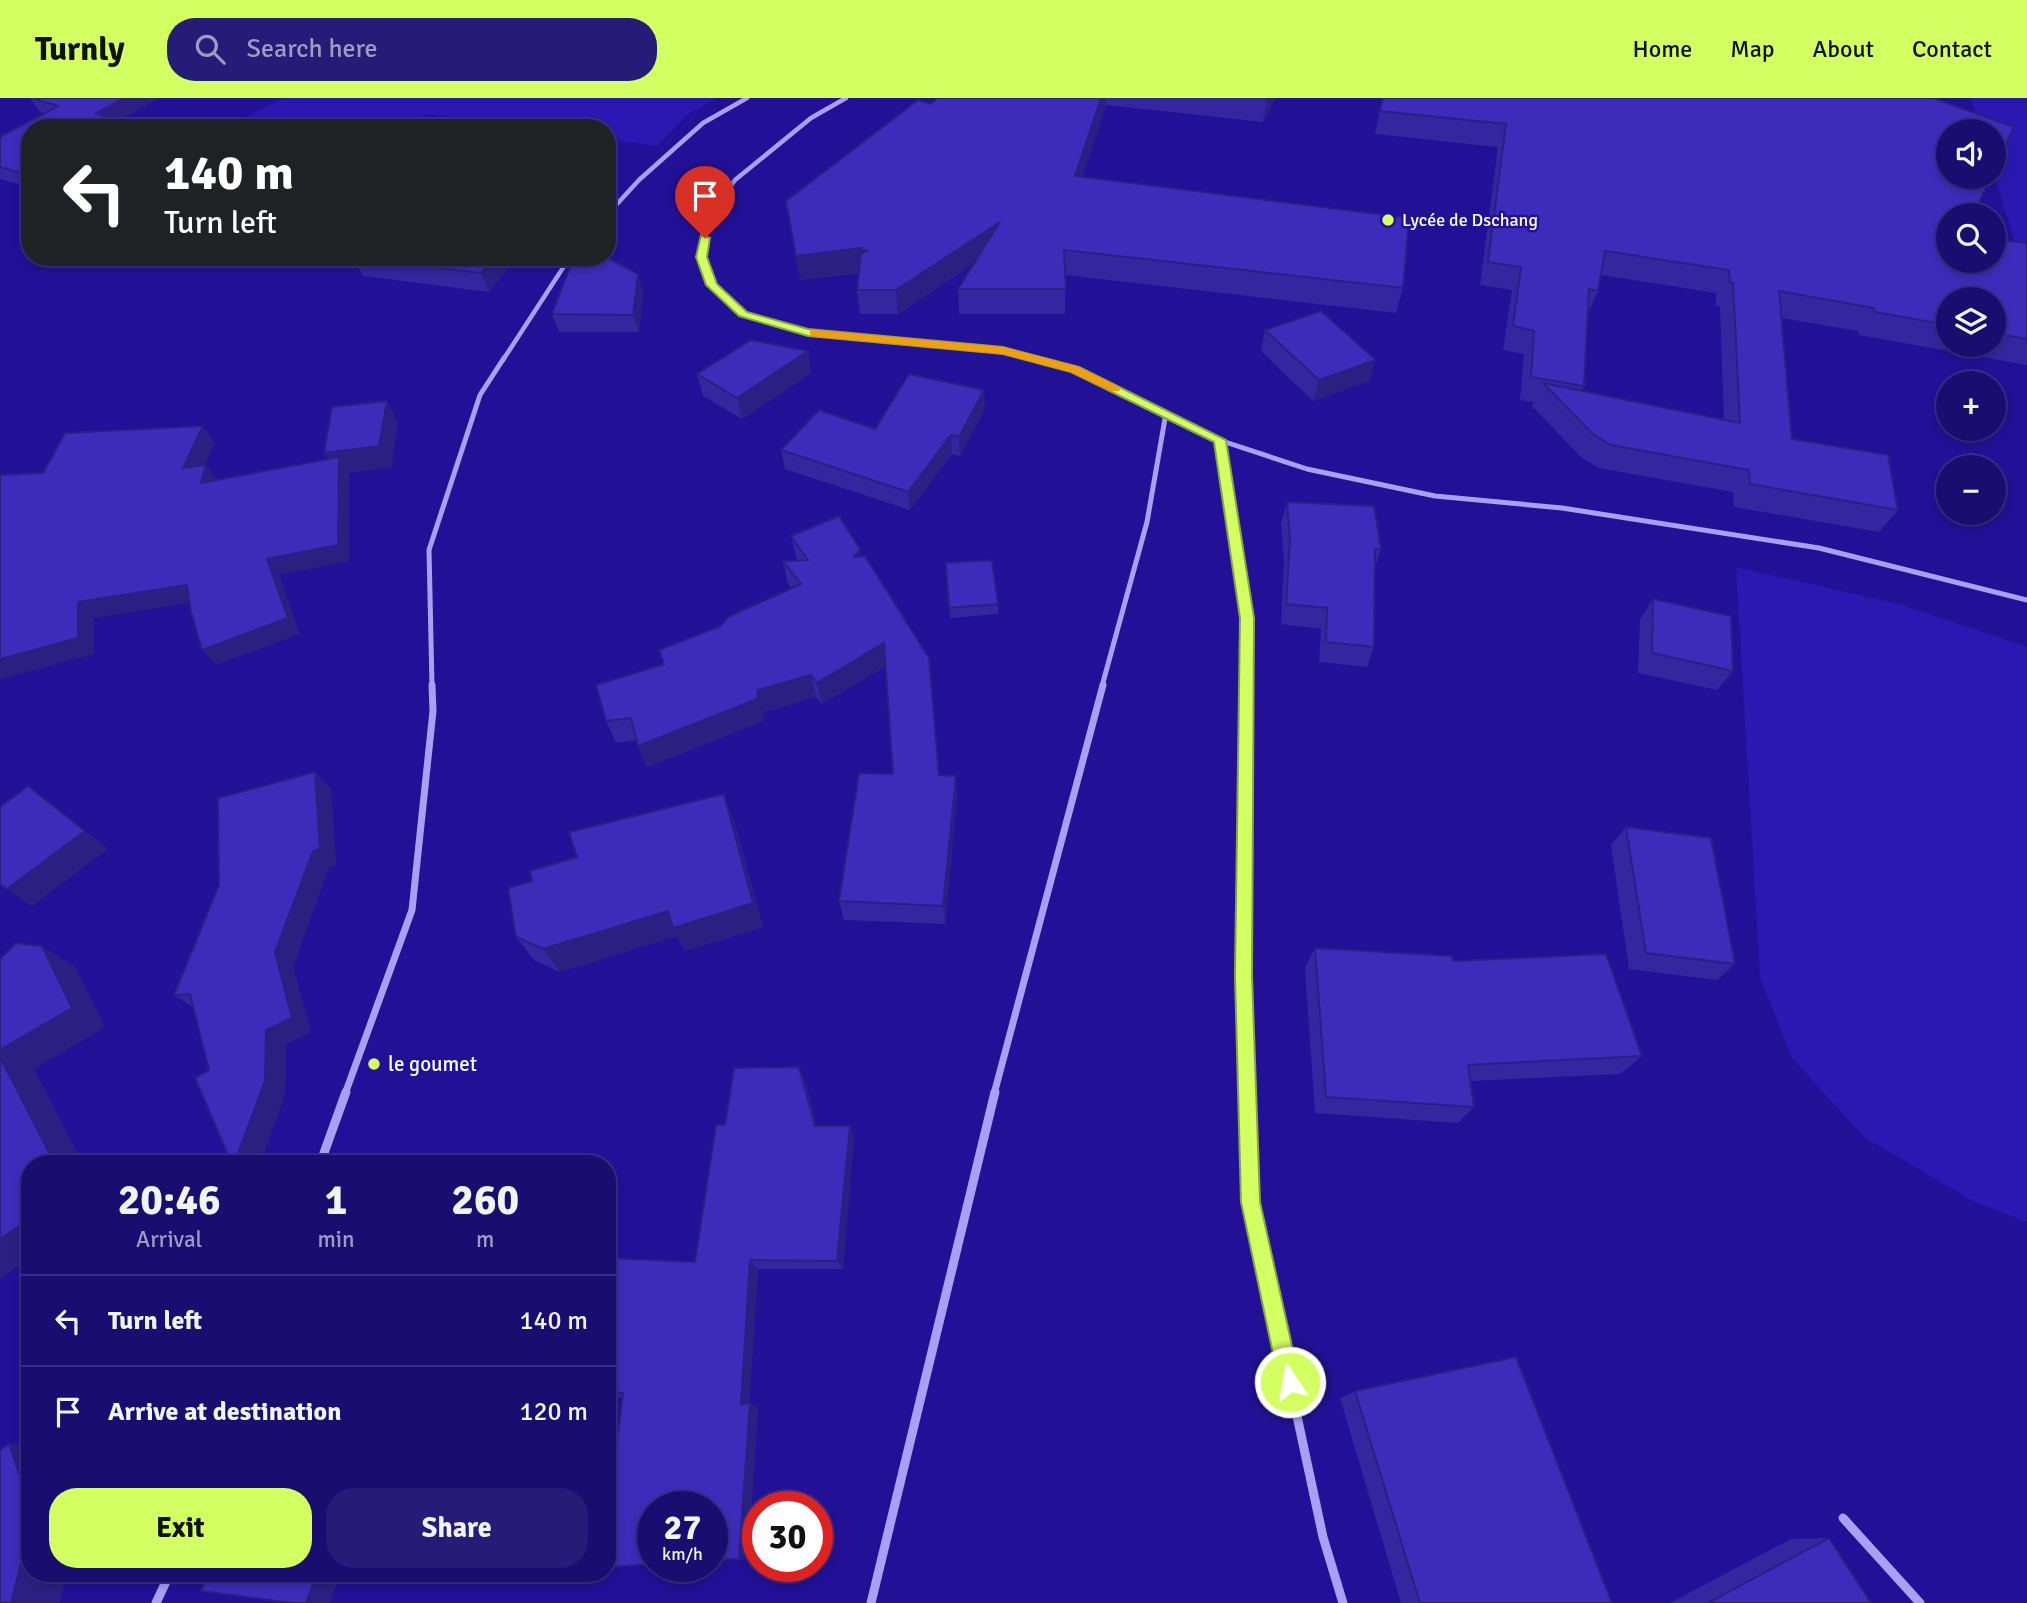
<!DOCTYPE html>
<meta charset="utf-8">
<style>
body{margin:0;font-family:Signika,sans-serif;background:#271b78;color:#f1f3f6;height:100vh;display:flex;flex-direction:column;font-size:26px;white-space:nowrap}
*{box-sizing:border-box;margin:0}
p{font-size:23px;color:#9f9cc3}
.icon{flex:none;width:38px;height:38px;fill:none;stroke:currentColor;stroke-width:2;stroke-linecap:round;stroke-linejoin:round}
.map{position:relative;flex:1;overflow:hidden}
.side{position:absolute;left:21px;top:1057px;width:595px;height:427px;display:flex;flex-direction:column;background:#1a0d70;border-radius:28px;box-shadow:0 4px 10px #0003,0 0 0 2px #382d83}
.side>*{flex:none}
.top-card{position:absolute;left:21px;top:21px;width:595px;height:147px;border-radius:28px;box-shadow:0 4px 10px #0003,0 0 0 2px #382d83;background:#202124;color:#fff;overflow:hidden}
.buttons{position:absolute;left:1936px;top:21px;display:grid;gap:14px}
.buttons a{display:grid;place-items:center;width:70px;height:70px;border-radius:50%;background:#1a0d70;box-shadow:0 4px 10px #0003,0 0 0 2px #382d83;font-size:35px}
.speed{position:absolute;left:637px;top:1393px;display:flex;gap:14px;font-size:35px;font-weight:700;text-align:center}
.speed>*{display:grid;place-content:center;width:91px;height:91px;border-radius:50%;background:#1a0d70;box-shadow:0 4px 10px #0003,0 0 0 2px #382d83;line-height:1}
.speed small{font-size:18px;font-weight:400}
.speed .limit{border:10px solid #d22;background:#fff;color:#111}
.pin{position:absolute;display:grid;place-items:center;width:60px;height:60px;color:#fff;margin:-72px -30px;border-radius:50% 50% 50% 0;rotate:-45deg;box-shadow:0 0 7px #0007}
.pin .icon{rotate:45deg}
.me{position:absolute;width:77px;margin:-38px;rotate:348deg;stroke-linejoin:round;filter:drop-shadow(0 0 5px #0008)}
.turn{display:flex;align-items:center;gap:24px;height:147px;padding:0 28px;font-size:32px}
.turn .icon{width:91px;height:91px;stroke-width:2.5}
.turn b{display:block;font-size:49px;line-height:60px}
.eta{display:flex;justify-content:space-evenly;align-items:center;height:119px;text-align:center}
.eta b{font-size:42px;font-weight:800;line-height:49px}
.button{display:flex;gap:14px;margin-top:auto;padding:14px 28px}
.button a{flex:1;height:80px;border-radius:28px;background:#d3ff63;color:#111;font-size:28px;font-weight:800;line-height:80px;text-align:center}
.button a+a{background:#271b78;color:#f1f3f6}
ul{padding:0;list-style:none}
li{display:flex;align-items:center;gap:21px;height:91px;padding:0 28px;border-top:2px solid #382d83}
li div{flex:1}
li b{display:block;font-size:26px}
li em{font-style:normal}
header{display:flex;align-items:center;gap:42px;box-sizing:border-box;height:98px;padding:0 35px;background:#d3ff63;color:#111}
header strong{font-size:33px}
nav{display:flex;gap:38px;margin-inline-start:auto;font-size:24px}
.search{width:490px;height:63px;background:#271b78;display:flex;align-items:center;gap:18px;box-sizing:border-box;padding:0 24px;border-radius:28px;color:#9f9cc3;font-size:26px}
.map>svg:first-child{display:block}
.green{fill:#2a18b0}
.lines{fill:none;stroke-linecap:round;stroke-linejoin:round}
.street-far3{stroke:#aaa0f3;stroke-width:4.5}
.street-far2{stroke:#aaa0f3;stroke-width:5}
.street-far1{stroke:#aaa0f3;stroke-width:7}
.street{stroke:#aaa0f3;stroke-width:9}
.wall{fill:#34269f;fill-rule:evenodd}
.shaded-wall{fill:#2b1f82}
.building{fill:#3d2cb9;stroke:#2b1f82;stroke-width:2}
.route{fill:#d3ff63;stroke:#89a640;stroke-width:2}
.slow{fill:#f59e0b}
.poi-dot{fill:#d3ff63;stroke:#221196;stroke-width:2.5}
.labels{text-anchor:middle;stroke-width:5;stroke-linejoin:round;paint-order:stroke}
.far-poi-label{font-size:18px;fill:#fff;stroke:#221196;text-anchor:start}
.poi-label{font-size:21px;fill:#fff;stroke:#221196;text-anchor:start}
</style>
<header>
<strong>Turnly</strong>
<div class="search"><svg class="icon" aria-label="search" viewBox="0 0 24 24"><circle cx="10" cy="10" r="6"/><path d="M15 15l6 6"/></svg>Search here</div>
<nav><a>Home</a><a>Map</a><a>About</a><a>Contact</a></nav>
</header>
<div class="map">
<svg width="2027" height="1505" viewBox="0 0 2027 1505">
<rect width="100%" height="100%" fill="#221196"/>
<g class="green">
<path d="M283,0H717L688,16L657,48L607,41V30H524L426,16L404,30L227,29Z"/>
<path d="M1971,0H2027V182L1993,73V33H1981Z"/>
<path d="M1736,469L1898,506L2027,549V1124L1975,1104L1864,1039L1792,960L1760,879Z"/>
</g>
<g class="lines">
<g class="street-far3">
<path d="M846,0L811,20L735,82L708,120L701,159L712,187L743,216L808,235L1003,252L1041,262"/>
<path d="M607,117L639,82L703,25L747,0"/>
<path d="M503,262L570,159"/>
</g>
<g class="street-far2">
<path d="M1034,260L1075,271L1219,342L1307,371L1435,398L1562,410L1819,450L2027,502"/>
<path d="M1219,342L1247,520L1246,588"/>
<path d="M432,588L429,452L480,297L504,260"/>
<path d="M1102,588L1147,424L1166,315"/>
</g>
<g class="street-far1">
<path d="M1246,587L1244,879L1248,996"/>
<path d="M345,996L412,812L433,613L432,587"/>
<path d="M994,996L1103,587"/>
</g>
<g class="street">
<path d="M1248,994L1251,1104L1323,1439L1343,1505"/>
<path d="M320,1066L346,994"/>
<path d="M1843,1420L1920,1505"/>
<path d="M156,1505L170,1475"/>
<path d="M871,1505L995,994"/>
</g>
</g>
<g class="wall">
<path d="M30,0H160L117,23L30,30V89L0,81V39L44,16L40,14Z"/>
<path d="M938,0H1276L1263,24L1106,7L1082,79L1403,190L1396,215L1065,177V216H959L958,191L973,166L898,216H860L857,192L859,175L800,182L786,103Z"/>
<path d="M1382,0H1935L1948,163L2027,145V267L1859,237L1858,233L1782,220L1792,341L1898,412L1879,434L1734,409L1733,394L1599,370L1582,360L1532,308L1534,304L1520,302L1524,256L1503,252L1512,192L1480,187L1498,49L1375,36ZM1601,177L1716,195V208L1720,209L1724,322L1582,293L1584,288L1588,215L1598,193ZM1948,201H1993V247H1948Z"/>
<path d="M353,159H517L489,194L363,178Z"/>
<path d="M643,194L639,234H559L552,216Z"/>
<path d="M1265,232L1369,283L1313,303L1261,253Z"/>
<path d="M808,253L811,275L742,321L703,298L697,276Z"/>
<path d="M985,311L960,358L952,356L910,412L785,371L781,352L875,331Z"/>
<path d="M1287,404L1381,451L1375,469L1374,549L1367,569L1319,564L1321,531L1281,526L1284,464L1281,425Z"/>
<path d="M791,438L860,451L861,458L939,678L957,699L945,826L844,822L839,803L893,676L886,568L822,606L816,599L764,614L763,623L647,669L638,648L636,642L616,645L606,623L664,566L721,528L791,490L788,486L783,463L797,462Z"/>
<path d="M946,465L998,506V516L950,520Z"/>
<path d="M1653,501L1733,573L1717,592L1638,575L1640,521Z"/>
<path d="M315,674L331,691L336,767L329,769L293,869L311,934L286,946L285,996L260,1066H232L194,910L174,897Z"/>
<path d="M734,722L763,829L685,853L677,838L560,874L534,862L516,839Z"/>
<path d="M1626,729L1735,866L1717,882L1629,871L1611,747Z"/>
<path d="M1315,850L1453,863L1642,958L1620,976L1470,983L1474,1009L1458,1025L1315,1015L1305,870Z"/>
<path d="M805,982L817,1028H850L854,1039L843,1171H758L749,1305L758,1310L748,1461L712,1463L622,1299H607V1160L695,1164L725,1027Z"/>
<path d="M1355,1293L1612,1505H1401L1340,1300Z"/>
<path d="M1829,1440L1871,1505H1670L1791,1441Z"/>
</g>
<g class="shaded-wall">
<path d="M124,0H160L106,30L96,15Z"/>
<path d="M1101,0H1106V7L1074,102L1075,78Z"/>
<path d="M1267,0H1276L1263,24Z"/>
<path d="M1000,124V148L898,216L896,192Z"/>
<path d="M862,150L868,152L864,174L800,182L796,158Z"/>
<path d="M494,159H517L489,194L481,175Z"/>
<path d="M638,176L643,194L639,234L633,217Z"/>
<path d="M808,253L811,275L742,321L737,300Z"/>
<path d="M1376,262L1369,283L1313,303L1319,282Z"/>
<path d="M984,292L985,311L960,358L959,339Z"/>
<path d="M387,303L398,324L392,369L349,375V463L279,477L300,536L216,567L202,552L267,461L337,376L324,355Z"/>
<path d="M203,328L215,345L196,387L183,370Z"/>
<path d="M951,337L952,356L910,412L908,394Z"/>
<path d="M206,367L219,384L201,385Z"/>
<path d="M860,451L864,474L854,459Z"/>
<path d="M187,487L201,503L94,520V556L0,581V561L78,504Z"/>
<path d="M884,545L887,567L822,606L817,585Z"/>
<path d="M811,577L816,599L764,614L763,623L647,669L638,648L758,592Z"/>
<path d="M315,674L331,691L336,767L329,769L293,869L311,934L286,946L285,996L260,1066H234L266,932L275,854Z"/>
<path d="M956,678L957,699L945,826L943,808Z"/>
<path d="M28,688L108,751L32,808L7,791Z"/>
<path d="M724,696L734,722L763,829L685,853L677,838L560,874L543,851Z"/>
<path d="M42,848L75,869L105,929L34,971L83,1066H55L0,959V952Z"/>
<path d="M799,969L805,982L820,1039L815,1028Z"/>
<path d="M850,1028L854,1039L843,1171L837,1163Z"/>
<path d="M30,1121V1160L0,1181V1141Z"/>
<path d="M750,1162L758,1171L749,1310L741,1306Z"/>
<path d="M750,1305L758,1310L748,1461H739Z"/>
<path d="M9,1346L30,1348V1408Z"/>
<path d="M30,1430V1475H67L60,1505H11Z"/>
<path d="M317,1475H340L330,1505H306Z"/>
</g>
<g class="building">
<path d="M32,0H124L96,15L134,30H30V76L28,77L0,69V39L58,8Z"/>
<path d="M938,0H1101L1075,78L1409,120L1403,190L1064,152L1066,191H958L1000,124L896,192H857L861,156L868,152L862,153V150L796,158L786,103L918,2L930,6Z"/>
<path d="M1383,0H1933L2014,29L1993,74V33H1948V79H1991L1973,117H1948V163H1993V141L2027,145V241L1993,235V201H1948V227L1875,214L1874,210L1779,193L1792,341L1888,357L1898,412L1750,386L1749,372L1611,347L1594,337L1543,285L1740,325L1733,185H1730L1729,172L1605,153L1598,193L1589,191L1584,288L1531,279L1534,233L1513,228L1521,169L1488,164L1506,26L1380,13Z"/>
<path d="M353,159H494L481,175Z"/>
<path d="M608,160L638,176L633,217L552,216L572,164Z"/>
<path d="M1321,213L1376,262L1319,282L1265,232Z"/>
<path d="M751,242L808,253L737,300L697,276Z"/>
<path d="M909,276L984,292L959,339L951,337L908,394L781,352L819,312L875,331Z"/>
<path d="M387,303L379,348L324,355L332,309Z"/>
<path d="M203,328L183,370L206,367L201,385L339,359L338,447L267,461L288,520L202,552L191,514L187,487L78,504V540L0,561V377L43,375L65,335Z"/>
<path d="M1287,404L1374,408L1381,451H1375L1374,549L1326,544L1327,510L1286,506L1290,443Z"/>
<path d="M839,418L860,451L854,459L865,458L929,560L939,677L956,678L943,808L839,803L859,675L893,676L884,545L817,585L811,577L758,592L757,601L638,648L631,620L606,623L596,587L664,566L659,552L721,528L728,519L801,486L783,463L808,462L791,438Z"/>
<path d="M992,462L998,506L949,510L946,465Z"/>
<path d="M1653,501L1731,518L1733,573L1652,555Z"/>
<path d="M315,674L320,751L313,753L275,854L292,920L266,932L265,983L234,1066H232L195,980L209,972L190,896L174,897L219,787L218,700Z"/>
<path d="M28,688L85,733L7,791L0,786V709Z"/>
<path d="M724,696L753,805L673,830L668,813L543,851L516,839L508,790L532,783L530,773L577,759L569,734Z"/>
<path d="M1626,729L1711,740L1735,866L1646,855Z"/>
<path d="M16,845L42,848L72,910L0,952V861Z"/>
<path d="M1315,850L1452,858L1453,863L1606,856L1642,958L1468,967L1474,1009L1326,999Z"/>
<path d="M0,959L55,1066H30V1121L0,1141Z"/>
<path d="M799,969L815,1028H850L837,1163L750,1162L741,1306L750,1305L739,1461L712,1462V1409H653V1466L607,1469V1424L623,1295L607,1294V1160L695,1164L716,1027H725L734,970Z"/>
<path d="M1516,1259L1612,1505H1420L1355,1293Z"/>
<path d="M9,1346L30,1408V1430L11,1505H0V1352Z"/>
<path d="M1829,1440L1871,1505H1708Z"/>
<path d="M209,1475H317L306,1505H293L201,1493Z"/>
</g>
<path class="route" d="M701,137L710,140L707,159L717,186L747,214L808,231L1003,249L1079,269L1226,342L1254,520L1252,878L1260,1104L1300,1284L1297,1291L1290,1294L1282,1291L1279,1284L1241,1104L1235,878L1240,520L1214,344L1071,274L1003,256L808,238L739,218L706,187L696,159Z"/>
<path class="slow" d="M814,232L1003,249L1079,269L1121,290L1119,293H1111L1071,274L1003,256L810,238V233Z"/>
<g class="poi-dot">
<circle cx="1388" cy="122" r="7"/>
<circle cx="374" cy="966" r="7"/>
</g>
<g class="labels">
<g class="far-poi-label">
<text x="1402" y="128">Lycée de Dschang</text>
</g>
<g class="poi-label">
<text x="388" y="973">le goumet</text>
</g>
</g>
</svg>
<div class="buttons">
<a><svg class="icon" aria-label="sound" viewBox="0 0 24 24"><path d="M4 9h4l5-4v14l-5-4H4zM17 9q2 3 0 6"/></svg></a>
<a><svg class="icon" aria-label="search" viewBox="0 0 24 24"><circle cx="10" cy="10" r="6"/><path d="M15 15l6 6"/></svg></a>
<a><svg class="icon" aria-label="layers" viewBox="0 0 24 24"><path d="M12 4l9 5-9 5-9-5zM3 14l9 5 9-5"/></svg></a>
<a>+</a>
<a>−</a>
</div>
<div class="speed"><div>27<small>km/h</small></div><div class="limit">30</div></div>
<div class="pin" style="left:705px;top:140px;background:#d93025"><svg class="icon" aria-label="arrive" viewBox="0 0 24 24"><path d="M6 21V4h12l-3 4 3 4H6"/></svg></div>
<svg class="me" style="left:1290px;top:1284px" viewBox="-20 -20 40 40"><circle r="17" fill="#d3ff63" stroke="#fff" stroke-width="3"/><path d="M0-11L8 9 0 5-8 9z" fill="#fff"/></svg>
<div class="top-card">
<div class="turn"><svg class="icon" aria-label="left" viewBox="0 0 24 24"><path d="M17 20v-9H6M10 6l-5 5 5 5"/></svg><div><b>140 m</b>Turn left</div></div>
</div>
<section class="side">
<div class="eta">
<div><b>20:46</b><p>Arrival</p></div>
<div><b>1</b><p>min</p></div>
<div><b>260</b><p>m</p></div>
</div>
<ul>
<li><svg class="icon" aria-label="left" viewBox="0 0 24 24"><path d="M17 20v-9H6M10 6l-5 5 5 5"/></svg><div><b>Turn left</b></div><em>140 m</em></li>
<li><svg class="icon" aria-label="arrive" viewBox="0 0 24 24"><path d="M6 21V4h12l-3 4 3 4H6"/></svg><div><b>Arrive at destination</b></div><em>120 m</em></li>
</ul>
<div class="button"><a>Exit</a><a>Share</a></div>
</section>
</div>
